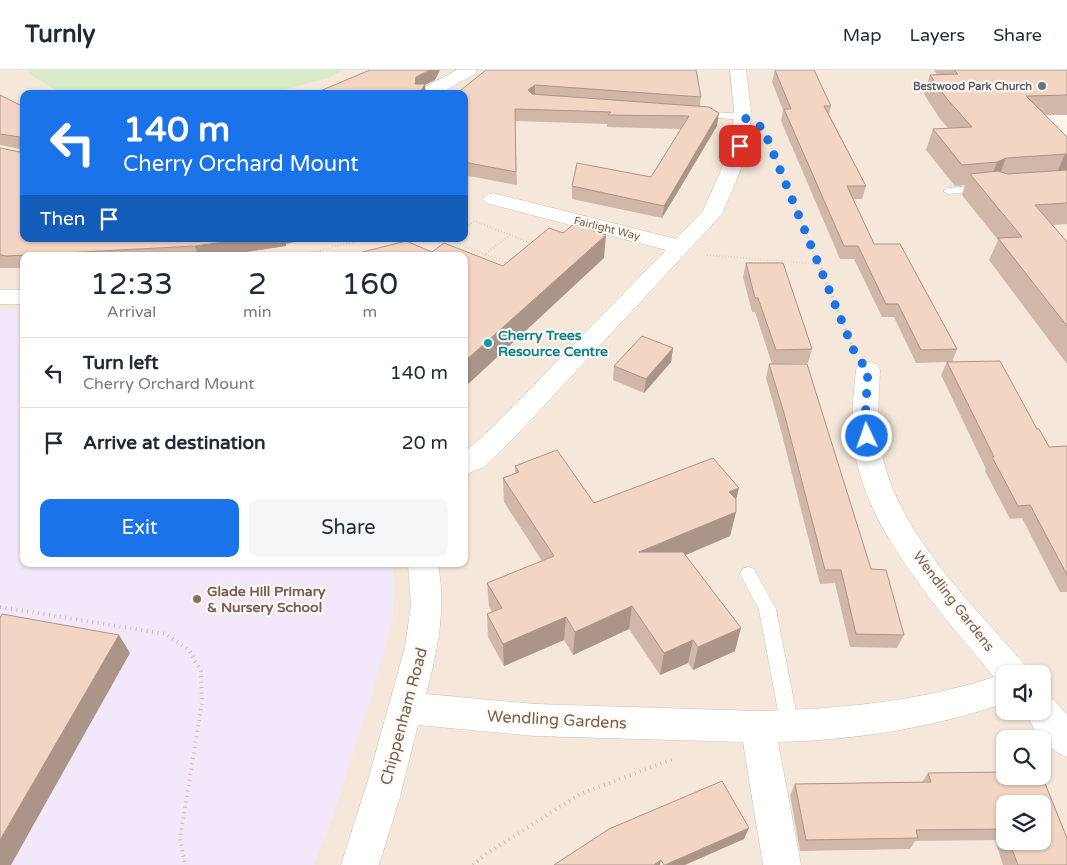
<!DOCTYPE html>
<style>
body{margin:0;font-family:"Varela Round",sans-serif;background:#f6f6f7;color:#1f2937;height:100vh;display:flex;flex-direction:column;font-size:19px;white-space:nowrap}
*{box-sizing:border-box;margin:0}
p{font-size:16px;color:#747a83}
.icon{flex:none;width:28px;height:28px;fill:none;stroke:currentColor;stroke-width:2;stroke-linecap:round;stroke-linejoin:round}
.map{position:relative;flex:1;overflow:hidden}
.side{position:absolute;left:20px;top:182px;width:448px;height:315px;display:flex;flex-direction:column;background:#fff;border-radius:10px;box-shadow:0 1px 4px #0004}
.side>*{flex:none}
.hud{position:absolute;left:20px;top:20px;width:448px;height:152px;border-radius:10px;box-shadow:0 1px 4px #0004;background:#1a73e8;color:#fff;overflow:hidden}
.fabs{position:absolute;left:996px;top:595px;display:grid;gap:10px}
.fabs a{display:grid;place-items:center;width:55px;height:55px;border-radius:10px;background:#fff;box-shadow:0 1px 4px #0004;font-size:25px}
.pin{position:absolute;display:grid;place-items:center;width:42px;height:42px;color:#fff;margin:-21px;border-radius:10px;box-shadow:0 2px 8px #0006}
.me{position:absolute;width:55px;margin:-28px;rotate:357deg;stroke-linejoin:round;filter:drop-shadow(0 0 4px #0008)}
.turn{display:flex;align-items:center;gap:18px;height:105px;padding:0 20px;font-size:22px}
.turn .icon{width:65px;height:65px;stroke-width:2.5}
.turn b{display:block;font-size:35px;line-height:42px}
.then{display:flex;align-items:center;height:48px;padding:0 20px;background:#0003;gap:10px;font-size:19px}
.eta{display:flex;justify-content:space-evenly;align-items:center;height:85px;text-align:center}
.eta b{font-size:30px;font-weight:600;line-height:35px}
.primary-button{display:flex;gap:10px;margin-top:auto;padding:10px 20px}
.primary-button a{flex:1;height:58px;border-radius:10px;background:#1a73e8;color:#fff;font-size:20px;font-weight:600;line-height:58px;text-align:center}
.primary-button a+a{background:#f6f6f7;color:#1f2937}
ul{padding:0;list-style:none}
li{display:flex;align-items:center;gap:15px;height:70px;padding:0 20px;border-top:1px solid #e0e1e3}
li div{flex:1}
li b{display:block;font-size:19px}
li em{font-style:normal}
header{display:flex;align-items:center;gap:30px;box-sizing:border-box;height:70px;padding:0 25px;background:#fff;border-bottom:1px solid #e0e1e3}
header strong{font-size:24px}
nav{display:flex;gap:28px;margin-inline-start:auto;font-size:18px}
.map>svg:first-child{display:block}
.residential{fill:#f5e8da;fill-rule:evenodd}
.education{fill:#f3e8fa}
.green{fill:#d8ecc9}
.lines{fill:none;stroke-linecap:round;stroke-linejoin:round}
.service-casing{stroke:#d1beb0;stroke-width:1}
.minor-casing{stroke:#d1beb0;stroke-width:1}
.path-far2{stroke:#d9b8a5;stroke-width:2;stroke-dasharray:0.5 2.5;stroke-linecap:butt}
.path-far1{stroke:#d9b8a5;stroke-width:3;stroke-dasharray:1 4;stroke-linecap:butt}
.path{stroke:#d9b8a5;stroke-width:4;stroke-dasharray:1 4.5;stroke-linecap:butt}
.service{fill:#fff;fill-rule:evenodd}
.minor{fill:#fff;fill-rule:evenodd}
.wall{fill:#d1b7a8;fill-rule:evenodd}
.shaded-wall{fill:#aa9588}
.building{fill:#f3d5c3;stroke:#aa9588}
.route{stroke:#1a73e8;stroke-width:9;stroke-dasharray:0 16.2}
.worship-dot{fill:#6b7280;stroke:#fffaf3;stroke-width:2}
.culture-dot{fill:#0f9aa8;stroke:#fffaf3;stroke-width:2}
.education-dot{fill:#8d6e63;stroke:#fffaf3;stroke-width:2}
.labels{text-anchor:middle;stroke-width:4;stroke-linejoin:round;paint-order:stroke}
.far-worship-label{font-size:11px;font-weight:bold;fill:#5b616d;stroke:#fffaf3;text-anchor:end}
.far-street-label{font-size:11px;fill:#7a5c4d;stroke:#fffaf3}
.culture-label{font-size:14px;font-weight:bold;fill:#0d838f;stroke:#fffaf3;text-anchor:start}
.education-label{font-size:14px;font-weight:bold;fill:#785e54;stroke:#fffaf3;text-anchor:start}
.street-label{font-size:14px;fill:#7a5c4d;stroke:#fffaf3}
.near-street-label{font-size:16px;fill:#7a5c4d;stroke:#fffaf3}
</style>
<header>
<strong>Turnly</strong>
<nav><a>Map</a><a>Layers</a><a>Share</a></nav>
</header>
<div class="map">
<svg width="1067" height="795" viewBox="0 0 1067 795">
<rect width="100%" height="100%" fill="#fdf6ec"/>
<path class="residential" d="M0,0H1003L1067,77V795H0ZM24,24H464V169H24ZM24,186H464V494H24ZM1005,604H1042V641H1005ZM1005,669H1042V706H1005ZM1005,734H1042V771H1005Z"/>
<path class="education" d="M0,239H24V494H392L394,509L393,549L369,635L331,752L314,795H0Z"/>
<path class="green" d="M28,0H343L328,8L268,24H62L31,5Z"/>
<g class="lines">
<g class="service-casing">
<g id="service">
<path d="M698,41L743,44L748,47L743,50L695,46V42Z"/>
<path d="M984,115L989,118L988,120L948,124L943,121L948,118Z"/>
<path d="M748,497L754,499L776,539L799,657L797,663L790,666L783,663L781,657L759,540L740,504L742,499Z"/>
</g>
</g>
<g class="minor-casing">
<g id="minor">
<path d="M457,0H477L475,4L439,24H417L419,20Z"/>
<path d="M730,0H746L751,40L749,74L738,107L722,144L513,369L484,397L464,405V383L495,355L666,180L486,133L483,129L486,125L493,123L676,169L703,141L725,91L733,58L734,40Z"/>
<rect x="0" y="220" width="24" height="14"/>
<path d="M868,292L877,294L880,300C879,328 876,356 882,384C899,464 972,534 1024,594L1028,604H1005V633C932,658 856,670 778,672L801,795H763L743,672L535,666L418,655L400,727L379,795H341L368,710L405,577L411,535L408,494H438C446,538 438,581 426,624L535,634L758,641C838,639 918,632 994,607C943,544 869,465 855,383C850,356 853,328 856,300L859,294Z"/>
<path d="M1042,626L1054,630L1067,645V687C1048,680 1033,660 1025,641H1042Z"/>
</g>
</g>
<g class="path-far2">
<path d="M768,70L819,195"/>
<path d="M464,159L474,151L533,174"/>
<path d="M449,170L509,194"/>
<path d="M707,185L819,194"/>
<path d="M297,186L365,169"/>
<path d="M479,189L510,165"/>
</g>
<path class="path-far1" d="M819,194L854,280"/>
<g class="path">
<path d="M0,537L166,564L189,580L201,601L202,632L180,769L185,795"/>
<path d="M473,795L486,784L580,724L673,689"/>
</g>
<use href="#service" class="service"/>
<use href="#minor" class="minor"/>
</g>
<g class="wall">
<path d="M486,0L701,27L700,36L717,56L662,148L572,129V116L651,107L681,59L607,57V54L515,51L517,115L464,105V24Z"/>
<path d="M775,0L831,36L829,44L866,116L862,129H853L874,174L957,279L952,292L1037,359L1049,377L1067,376V522H1060L1022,448L1010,449L985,401L986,399L941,305L947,292L916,293L894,247H882L854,189H840L781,51L783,40L772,12Z"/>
<path d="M934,0H1067V45H1045L1067,67V154L1052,155L1067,172V294L989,190L998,170L962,125L965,115L955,116L926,80L933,59L948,58L940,49L924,24L930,5H937Z"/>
<path d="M0,25L286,174V176L219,186H24V198H0V78L20,82V79L0,75Z"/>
<path d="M746,193L812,279L808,293L772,294L755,242H752L743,207Z"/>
<path d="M673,278L671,292L644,323L613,310L614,296Z"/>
<path d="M769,294L871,499L904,565L897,578L850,577L835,513L820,514L780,357L766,308Z"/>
<path d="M515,396L594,433L736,432V442L730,466L686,485L735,581L693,600L688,593L660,605L629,559L573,585L564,570L504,596L488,567L487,544L492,542L489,536L487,513L542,491L504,432L503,408L515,404Z"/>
<path d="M1005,702V706H1042L1067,768V795H1003L995,770L915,771L910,779L800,781L790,725L795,714L922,712L928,703ZM1005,734H1042V771H1005Z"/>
</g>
<g class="shaded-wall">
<path d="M430,0H440L435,10L425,15L426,24H419L415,14L416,7Z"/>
<path d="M535,15V27L528,20Z"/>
<path d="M719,43L717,56L662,148L664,136Z"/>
<path d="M1065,84H1067V101L1056,105Z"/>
<path d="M1006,88L998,109L989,113L997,92Z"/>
<path d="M606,165L604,188L464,318V292Z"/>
<path d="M245,169H307L286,174V176L219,186H198L195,176Z"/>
<path d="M673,278L671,292L644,323L646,309Z"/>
<path d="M739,418L733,442L729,422Z"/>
<path d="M736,442L730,466L636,506L639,482Z"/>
<path d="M632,536L629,559L573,585L575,562Z"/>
<path d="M566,547L564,570L504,596L503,574Z"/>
<path d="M741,558L735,581L693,600L698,577Z"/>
<path d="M119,565L130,583L11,795H0V770Z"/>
<path d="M693,570L688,593L660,605L664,583Z"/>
<path d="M749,758L744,769L685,795H665Z"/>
<path d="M661,790L660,795H654Z"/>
</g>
<g class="building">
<path d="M370,0H430L416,7L415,14H425L419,24H308L320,21Z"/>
<path d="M486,0H696L701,27L535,15L528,20L532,24L709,37L719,43L664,136L572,116L577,93L651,107L689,46L608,45L611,42L515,39L516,102L464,92V24H456Z"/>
<path d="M775,0H814L831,36H824L866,116H847L874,174H900L957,279L921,280L898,234H886L858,176H844L784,39H791Z"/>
<path d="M954,0H1067V25L1026,26L1067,67V84L1006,88L997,92L962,95L933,59L972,57L947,29L930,5L958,4Z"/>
<path d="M0,25L24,37V169H245L195,176L7,186L0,185V78L20,82V67L0,64Z"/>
<path d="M1067,100V133L1035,135L1067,172V256L998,168L1022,167L970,104L998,101L1007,104Z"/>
<path d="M574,154L606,165L464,292V186H347L406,171L432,182L444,173L503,196L549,158L563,163Z"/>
<path d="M746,193H783L812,279L776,280L758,228H755Z"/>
<path d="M642,266L673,278L646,309L614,296Z"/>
<path d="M1000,291L1037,359H1039L1049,377L1067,376V505L1030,435L1018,436L992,387H994L947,292Z"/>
<path d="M769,294H807L871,499L886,500L904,565L856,564L841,500H825L784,343Z"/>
<path d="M557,380L594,433L713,388L739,418L729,422L736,429V442L639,482H683L741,558L698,577L693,570L664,583L632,536L575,562L566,547L503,574L487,544L502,538L487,513L554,486L503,408L519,402L515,396Z"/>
<path d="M2,544L119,565L0,770V548Z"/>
<path d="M1005,702V706H1042L1067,768V795H1018L1009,771H1042V734H1005V760V759L916,760L918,768L806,770L795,714L931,712L928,703Z"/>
<path d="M722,711L749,758L665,795H664L661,790L654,795H554L609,759Z"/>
</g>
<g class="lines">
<path class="route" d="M740,76L743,47L763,58L856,286L868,300L865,352L867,366"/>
</g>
<circle class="worship-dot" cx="1042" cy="16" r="5"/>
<circle class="culture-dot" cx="488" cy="273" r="5"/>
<circle class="education-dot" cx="197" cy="529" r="5"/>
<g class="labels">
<g class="far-worship-label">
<text x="1032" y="20">Bestwood Park Church</text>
</g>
<g class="far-street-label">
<text transform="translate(607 158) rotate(14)" y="4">Fairlight Way</text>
</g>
<g class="culture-label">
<text x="498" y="270">Cherry Trees<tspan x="498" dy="16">Resource Centre</tspan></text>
</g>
<g class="education-label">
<text x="207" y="526">Glade Hill Primary<tspan x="207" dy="16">&amp; Nursery School</tspan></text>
</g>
<g class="street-label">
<text transform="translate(954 531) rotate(52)" y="5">Wendling Gardens</text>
</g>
<g class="near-street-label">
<text transform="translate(403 646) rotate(-75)" y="6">Chippenham Road</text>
<text transform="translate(557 649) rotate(3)" y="6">Wendling Gardens</text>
</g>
</g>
</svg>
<div class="fabs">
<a><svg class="icon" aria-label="sound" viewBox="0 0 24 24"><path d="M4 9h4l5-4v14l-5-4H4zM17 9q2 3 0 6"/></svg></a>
<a><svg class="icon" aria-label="search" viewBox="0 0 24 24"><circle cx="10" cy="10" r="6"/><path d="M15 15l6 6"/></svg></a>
<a><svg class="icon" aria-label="layers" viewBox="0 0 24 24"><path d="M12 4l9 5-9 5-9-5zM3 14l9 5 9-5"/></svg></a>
</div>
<div class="pin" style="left:740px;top:76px;background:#d93025"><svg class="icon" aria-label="arrive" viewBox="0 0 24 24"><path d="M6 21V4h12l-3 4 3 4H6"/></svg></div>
<svg class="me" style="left:867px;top:366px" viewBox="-20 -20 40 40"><circle r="17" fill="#1a73e8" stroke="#fff" stroke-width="3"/><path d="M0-11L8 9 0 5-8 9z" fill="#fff"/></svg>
<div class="hud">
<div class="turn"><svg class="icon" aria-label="left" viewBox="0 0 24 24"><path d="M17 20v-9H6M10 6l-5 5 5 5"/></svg><div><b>140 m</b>Cherry Orchard Mount</div></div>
<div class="then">Then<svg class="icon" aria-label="arrive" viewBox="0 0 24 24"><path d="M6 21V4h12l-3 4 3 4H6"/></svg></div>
</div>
<section class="side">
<div class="eta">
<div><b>12:33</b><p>Arrival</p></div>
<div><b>2</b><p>min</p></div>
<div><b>160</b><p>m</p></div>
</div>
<ul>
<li><svg class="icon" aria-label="left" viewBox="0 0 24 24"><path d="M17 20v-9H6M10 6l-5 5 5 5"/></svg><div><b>Turn left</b><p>Cherry Orchard Mount</p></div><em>140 m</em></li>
<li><svg class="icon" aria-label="arrive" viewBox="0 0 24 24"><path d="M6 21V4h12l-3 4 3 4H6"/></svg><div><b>Arrive at destination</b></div><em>20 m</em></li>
</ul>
<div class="primary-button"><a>Exit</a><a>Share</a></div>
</section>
</div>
